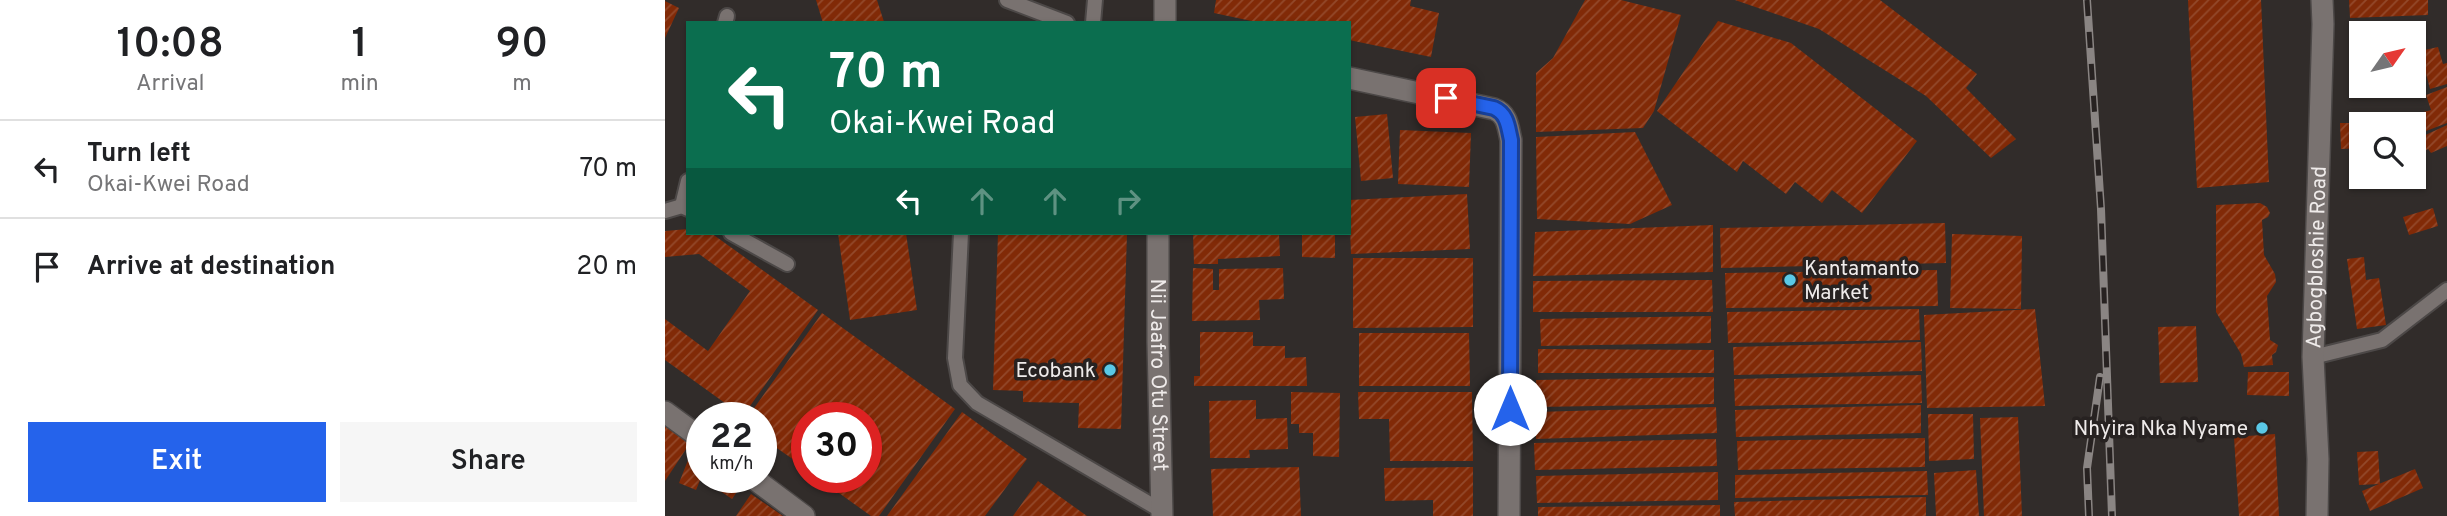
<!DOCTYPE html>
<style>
body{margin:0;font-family:Overpass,sans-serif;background:#f6f6f6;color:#202124;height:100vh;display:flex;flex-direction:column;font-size:26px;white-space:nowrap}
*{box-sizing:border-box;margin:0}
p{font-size:23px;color:#757577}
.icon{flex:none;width:38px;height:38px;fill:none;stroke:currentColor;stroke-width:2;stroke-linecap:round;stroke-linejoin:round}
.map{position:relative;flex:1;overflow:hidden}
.panel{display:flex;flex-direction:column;background:#fff;width:665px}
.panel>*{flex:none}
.top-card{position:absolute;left:21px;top:21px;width:665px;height:214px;border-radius:0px;box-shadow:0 2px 5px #0004;background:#0b6e4f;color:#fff;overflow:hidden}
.needle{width:46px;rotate:56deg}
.fabs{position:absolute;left:1684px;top:21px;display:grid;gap:14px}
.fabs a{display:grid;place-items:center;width:77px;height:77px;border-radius:0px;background:#fff;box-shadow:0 2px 5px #0004;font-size:35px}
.speed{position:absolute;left:21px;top:402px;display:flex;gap:14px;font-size:35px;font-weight:700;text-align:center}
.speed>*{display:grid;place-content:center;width:91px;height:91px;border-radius:50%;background:#fff;box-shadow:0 2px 5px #0004;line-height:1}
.speed small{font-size:18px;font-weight:400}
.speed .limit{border:10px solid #d22;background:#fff;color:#111}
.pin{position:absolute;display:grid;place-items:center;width:60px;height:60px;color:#fff;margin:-30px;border-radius:14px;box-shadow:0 4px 10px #0006}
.me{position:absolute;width:77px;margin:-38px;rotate:0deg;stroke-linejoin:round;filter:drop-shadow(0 0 5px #0008)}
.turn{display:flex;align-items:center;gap:24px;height:147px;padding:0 28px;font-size:32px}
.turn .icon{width:91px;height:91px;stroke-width:2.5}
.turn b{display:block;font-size:49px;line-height:60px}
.lanes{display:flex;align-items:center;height:66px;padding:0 28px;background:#0003;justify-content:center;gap:35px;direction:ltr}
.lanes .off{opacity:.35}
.eta{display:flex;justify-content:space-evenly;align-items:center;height:119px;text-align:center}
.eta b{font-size:42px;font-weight:600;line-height:49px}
.action{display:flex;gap:14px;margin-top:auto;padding:14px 28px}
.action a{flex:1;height:80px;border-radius:0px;background:#2563eb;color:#fff;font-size:28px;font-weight:600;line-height:80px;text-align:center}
.action a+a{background:#f6f6f6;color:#202124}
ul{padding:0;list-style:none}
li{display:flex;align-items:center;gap:21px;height:98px;padding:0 28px;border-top:2px solid #e0e0e0}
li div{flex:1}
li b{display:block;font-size:26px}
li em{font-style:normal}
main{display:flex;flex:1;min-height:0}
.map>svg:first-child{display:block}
.building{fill:url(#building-hatch)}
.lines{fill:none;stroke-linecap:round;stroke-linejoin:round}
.service-casing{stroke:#4c4847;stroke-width:18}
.minor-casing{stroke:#4c4847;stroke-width:24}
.service{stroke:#797270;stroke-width:14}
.minor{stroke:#797270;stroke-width:21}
.rail-casing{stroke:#8a8583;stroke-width:8}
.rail{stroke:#272221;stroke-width:5;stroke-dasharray:16;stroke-linecap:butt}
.route-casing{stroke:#184099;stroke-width:18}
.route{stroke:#2563eb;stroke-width:12}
.poi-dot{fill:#5ac8e6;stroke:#272221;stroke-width:2.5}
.labels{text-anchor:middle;stroke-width:7;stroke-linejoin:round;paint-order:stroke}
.street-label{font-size:21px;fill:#efebea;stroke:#272221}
.poi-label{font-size:21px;fill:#efebea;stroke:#272221;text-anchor:end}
</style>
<main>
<section class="panel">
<div class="eta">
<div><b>10:08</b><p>Arrival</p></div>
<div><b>1</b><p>min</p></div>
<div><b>90</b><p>m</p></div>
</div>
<ul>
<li><svg class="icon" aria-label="left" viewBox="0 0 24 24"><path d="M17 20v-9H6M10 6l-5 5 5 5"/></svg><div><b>Turn left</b><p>Okai-Kwei Road</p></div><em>70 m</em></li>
<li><svg class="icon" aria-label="arrive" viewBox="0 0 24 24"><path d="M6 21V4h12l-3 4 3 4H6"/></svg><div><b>Arrive at destination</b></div><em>20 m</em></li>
</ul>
<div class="action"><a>Exit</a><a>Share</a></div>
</section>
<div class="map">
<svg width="1782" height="516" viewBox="0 0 1782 516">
<defs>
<pattern id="building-hatch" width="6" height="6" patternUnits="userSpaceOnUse" patternTransform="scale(1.75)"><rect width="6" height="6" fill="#812a07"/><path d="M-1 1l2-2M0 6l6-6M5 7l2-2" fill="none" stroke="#93492b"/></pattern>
</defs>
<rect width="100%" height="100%" fill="#312c2a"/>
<g class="building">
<path d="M151,0H212L219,22L158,23Z"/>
<path d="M551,0H746L745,6L774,13L766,57L684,40V23H596L549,13Z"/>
<path d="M920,0H956L1016,15L989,111L978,128L871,132V73L888,58Z"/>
<path d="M1070,0H1215L1312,74L1301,88L1351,139L1326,158L1261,96L1154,29Z"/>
<path d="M1523,0H1596L1604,182L1532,188Z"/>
<path d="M1684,0H1763V15L1685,18Z"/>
<path d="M0,1L14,8L0,38Z"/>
<path d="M1053,21L1126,43L1252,141L1197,213L1167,190L1157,203L1130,182L1121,194L1078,161L1072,172L992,111Z"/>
<path d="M1773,47L1778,64L1782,63V84L1765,89L1755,51Z"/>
<path d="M1782,87V123L1761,131L1755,113L1766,110L1761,95Z"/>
<path d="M722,114L728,178L696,181L690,117Z"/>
<path d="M1675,123H1696V148L1676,149Z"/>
<path d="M1782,125V146L1766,153L1763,149L1760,151L1754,138Z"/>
<path d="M735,130L806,133L804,187L733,184Z"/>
<path d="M970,132L1007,205L965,224L872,219L871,137Z"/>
<path d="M802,194L805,249L686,254L684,200Z"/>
<path d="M1595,203L1602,207L1605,213L1603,217L1597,220L1599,255L1610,274L1611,282L1602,296L1605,340L1613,345L1611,352L1607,355L1608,365L1579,367L1576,354L1551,312V205Z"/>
<path d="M1768,208L1773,226L1744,235L1738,217Z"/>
<path d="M1280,223L1281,263L1056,268L1055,228Z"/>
<path d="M1048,225V272L868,276L870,232Z"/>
<path d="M23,229V233H46L153,310L78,416L0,360V319L43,351L85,291L34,254L0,257V231Z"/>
<path d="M173,233H241L252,310L185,320Z"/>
<path d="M333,233H462L456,429L413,428L414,403L358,402V391L328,390Z"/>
<path d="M528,233H614L615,256L553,259V264H529Z"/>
<path d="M637,233H670V258L637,257Z"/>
<path d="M1287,234L1357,236L1356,309L1285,308Z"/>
<path d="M1699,257L1701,280L1714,278L1721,325L1692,329L1682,259Z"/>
<path d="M688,258H808V327L688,328Z"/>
<path d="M528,268L548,269V290H554V269L618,268L619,299L594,300L595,320L527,321Z"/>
<path d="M1272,270L1273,306L1061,308L1060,273Z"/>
<path d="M1047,280L1048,312H868V281Z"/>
<path d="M1254,309L1255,340L1063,343L1062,312Z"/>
<path d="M1370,309L1380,406L1262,408L1259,315Z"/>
<path d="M157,313L290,409L214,516H206L153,478H201V418H142V469L96,437V418H82Z"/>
<path d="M1046,316V343L876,346L875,319Z"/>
<path d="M1531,326L1533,382L1495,383L1493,327Z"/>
<path d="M535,332H588V346H620V358L641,357L642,386H529V376H535Z"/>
<path d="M694,333H804L805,386H694Z"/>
<path d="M1256,342L1257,371L1069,375L1068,347Z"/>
<path d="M873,349L1049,350V373H873Z"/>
<path d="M1583,372H1624V396L1582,395Z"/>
<path d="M1256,375L1257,403L1070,406L1069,379Z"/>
<path d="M1049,377V404L872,407L871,380Z"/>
<path d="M626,392L675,393L674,457L648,456V433H634V424H626Z"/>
<path d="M693,392H807L808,461H725L724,419H694Z"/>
<path d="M591,400V419L622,418L623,449L584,450L585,458H545L544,401Z"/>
<path d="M1256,405V433L1071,437L1070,410Z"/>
<path d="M1051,407L1052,433L871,439L870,412Z"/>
<path d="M297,412L362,459L320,516H222Z"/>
<path d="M1263,414H1308L1309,459L1264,461Z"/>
<path d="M1353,417L1357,516H1319L1315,418Z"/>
<path d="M0,422L27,440L0,481Z"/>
<path d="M1610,434L1614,516H1574L1569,437Z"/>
<path d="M1260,438V467L1073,470L1072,441Z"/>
<path d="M1051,439L1052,466L870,470L869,443Z"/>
<path d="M27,450L37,454V478H76L80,480L67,499L36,478L31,490L14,483Z"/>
<path d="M1713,451L1715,484L1694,485L1692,452Z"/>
<path d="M634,467L636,516H548L546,469Z"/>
<path d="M808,467V516H768V500L720,501L719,468Z"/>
<path d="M1750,469L1758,488L1705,511L1697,491Z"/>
<path d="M1311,470L1314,516H1271L1269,473Z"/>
<path d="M1262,471L1263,495L1070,498V475Z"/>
<path d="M1053,472V500L872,503L871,476Z"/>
<path d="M373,481L422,516H348Z"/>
<path d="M86,494L118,516H71Z"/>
<path d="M1261,497V516H1070L1069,502Z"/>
<path d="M1055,505V516H873V507Z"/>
</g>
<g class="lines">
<g class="service-casing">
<g id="service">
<path d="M342,0L402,23"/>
<path d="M60,23L62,16"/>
<path d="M428,23L430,0"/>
<path d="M17,206L23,181"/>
<path d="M0,211L17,206L23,209"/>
<path d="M66,233L122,264"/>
<path d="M296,233L290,358L295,385L312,403L497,511"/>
<path d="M1648,357L1717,340L1782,290"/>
</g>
</g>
<g class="minor-casing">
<g id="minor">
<path d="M500,0V23"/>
<path d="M684,78L829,109C843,114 843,128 846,140L844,516"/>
<path id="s1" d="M493,233V342L497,516"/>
<path d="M0,412L37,439"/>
<path d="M88,478L139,516"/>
<path id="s2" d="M1652,516L1653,459L1648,357L1658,24L1657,0"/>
</g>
</g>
<use href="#service" class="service"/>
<use href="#minor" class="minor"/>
<g class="rail-casing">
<g id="rail">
<path d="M1422,0L1436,209L1447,516"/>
<path d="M1424,516L1422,468L1435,377"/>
</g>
</g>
<use href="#rail" class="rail"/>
</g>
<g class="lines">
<g class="route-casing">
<path id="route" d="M781,98L829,108C843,114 843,128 846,140L845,409"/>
</g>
<use href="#route" class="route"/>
</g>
<g class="poi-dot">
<circle cx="1125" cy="280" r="7"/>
<circle cx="445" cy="370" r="7"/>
<circle cx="1597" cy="428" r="7"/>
</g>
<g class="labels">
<g class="street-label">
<text dy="7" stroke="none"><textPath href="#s2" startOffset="259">Agbogbloshie Road</textPath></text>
<text dy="7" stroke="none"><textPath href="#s1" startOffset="142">Nii Jaafro Otu Street</textPath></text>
</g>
<g class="poi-label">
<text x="1139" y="275" text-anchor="start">Kantamanto<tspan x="1139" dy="24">Market</tspan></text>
<text x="431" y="377">Ecobank</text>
<text x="1583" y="435">Nhyira Nka Nyame</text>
</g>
</g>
</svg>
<div class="fabs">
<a><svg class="needle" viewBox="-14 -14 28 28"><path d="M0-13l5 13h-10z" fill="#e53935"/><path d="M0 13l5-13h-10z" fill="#757577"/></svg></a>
<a><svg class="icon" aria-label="search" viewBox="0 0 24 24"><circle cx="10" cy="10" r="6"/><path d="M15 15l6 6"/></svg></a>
</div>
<div class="speed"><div>22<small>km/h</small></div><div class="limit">30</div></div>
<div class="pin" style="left:781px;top:98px;background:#d93025"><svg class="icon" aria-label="arrive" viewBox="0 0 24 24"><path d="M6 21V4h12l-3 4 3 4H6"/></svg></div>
<svg class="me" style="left:845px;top:409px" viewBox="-20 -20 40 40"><circle r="19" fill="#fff"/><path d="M0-13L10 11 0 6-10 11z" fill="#2563eb"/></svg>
<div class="top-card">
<div class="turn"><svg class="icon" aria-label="left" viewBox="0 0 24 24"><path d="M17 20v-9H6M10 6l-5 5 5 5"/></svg><div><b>70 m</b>Okai-Kwei Road</div></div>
<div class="lanes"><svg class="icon" aria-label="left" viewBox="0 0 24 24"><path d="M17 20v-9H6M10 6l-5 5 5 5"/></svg><svg class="icon off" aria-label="ahead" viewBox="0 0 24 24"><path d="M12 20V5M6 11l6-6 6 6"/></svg><svg class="icon off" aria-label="ahead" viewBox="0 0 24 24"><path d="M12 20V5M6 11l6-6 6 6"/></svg><svg class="icon off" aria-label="right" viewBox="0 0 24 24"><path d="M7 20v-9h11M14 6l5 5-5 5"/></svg></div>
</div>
</div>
</main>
